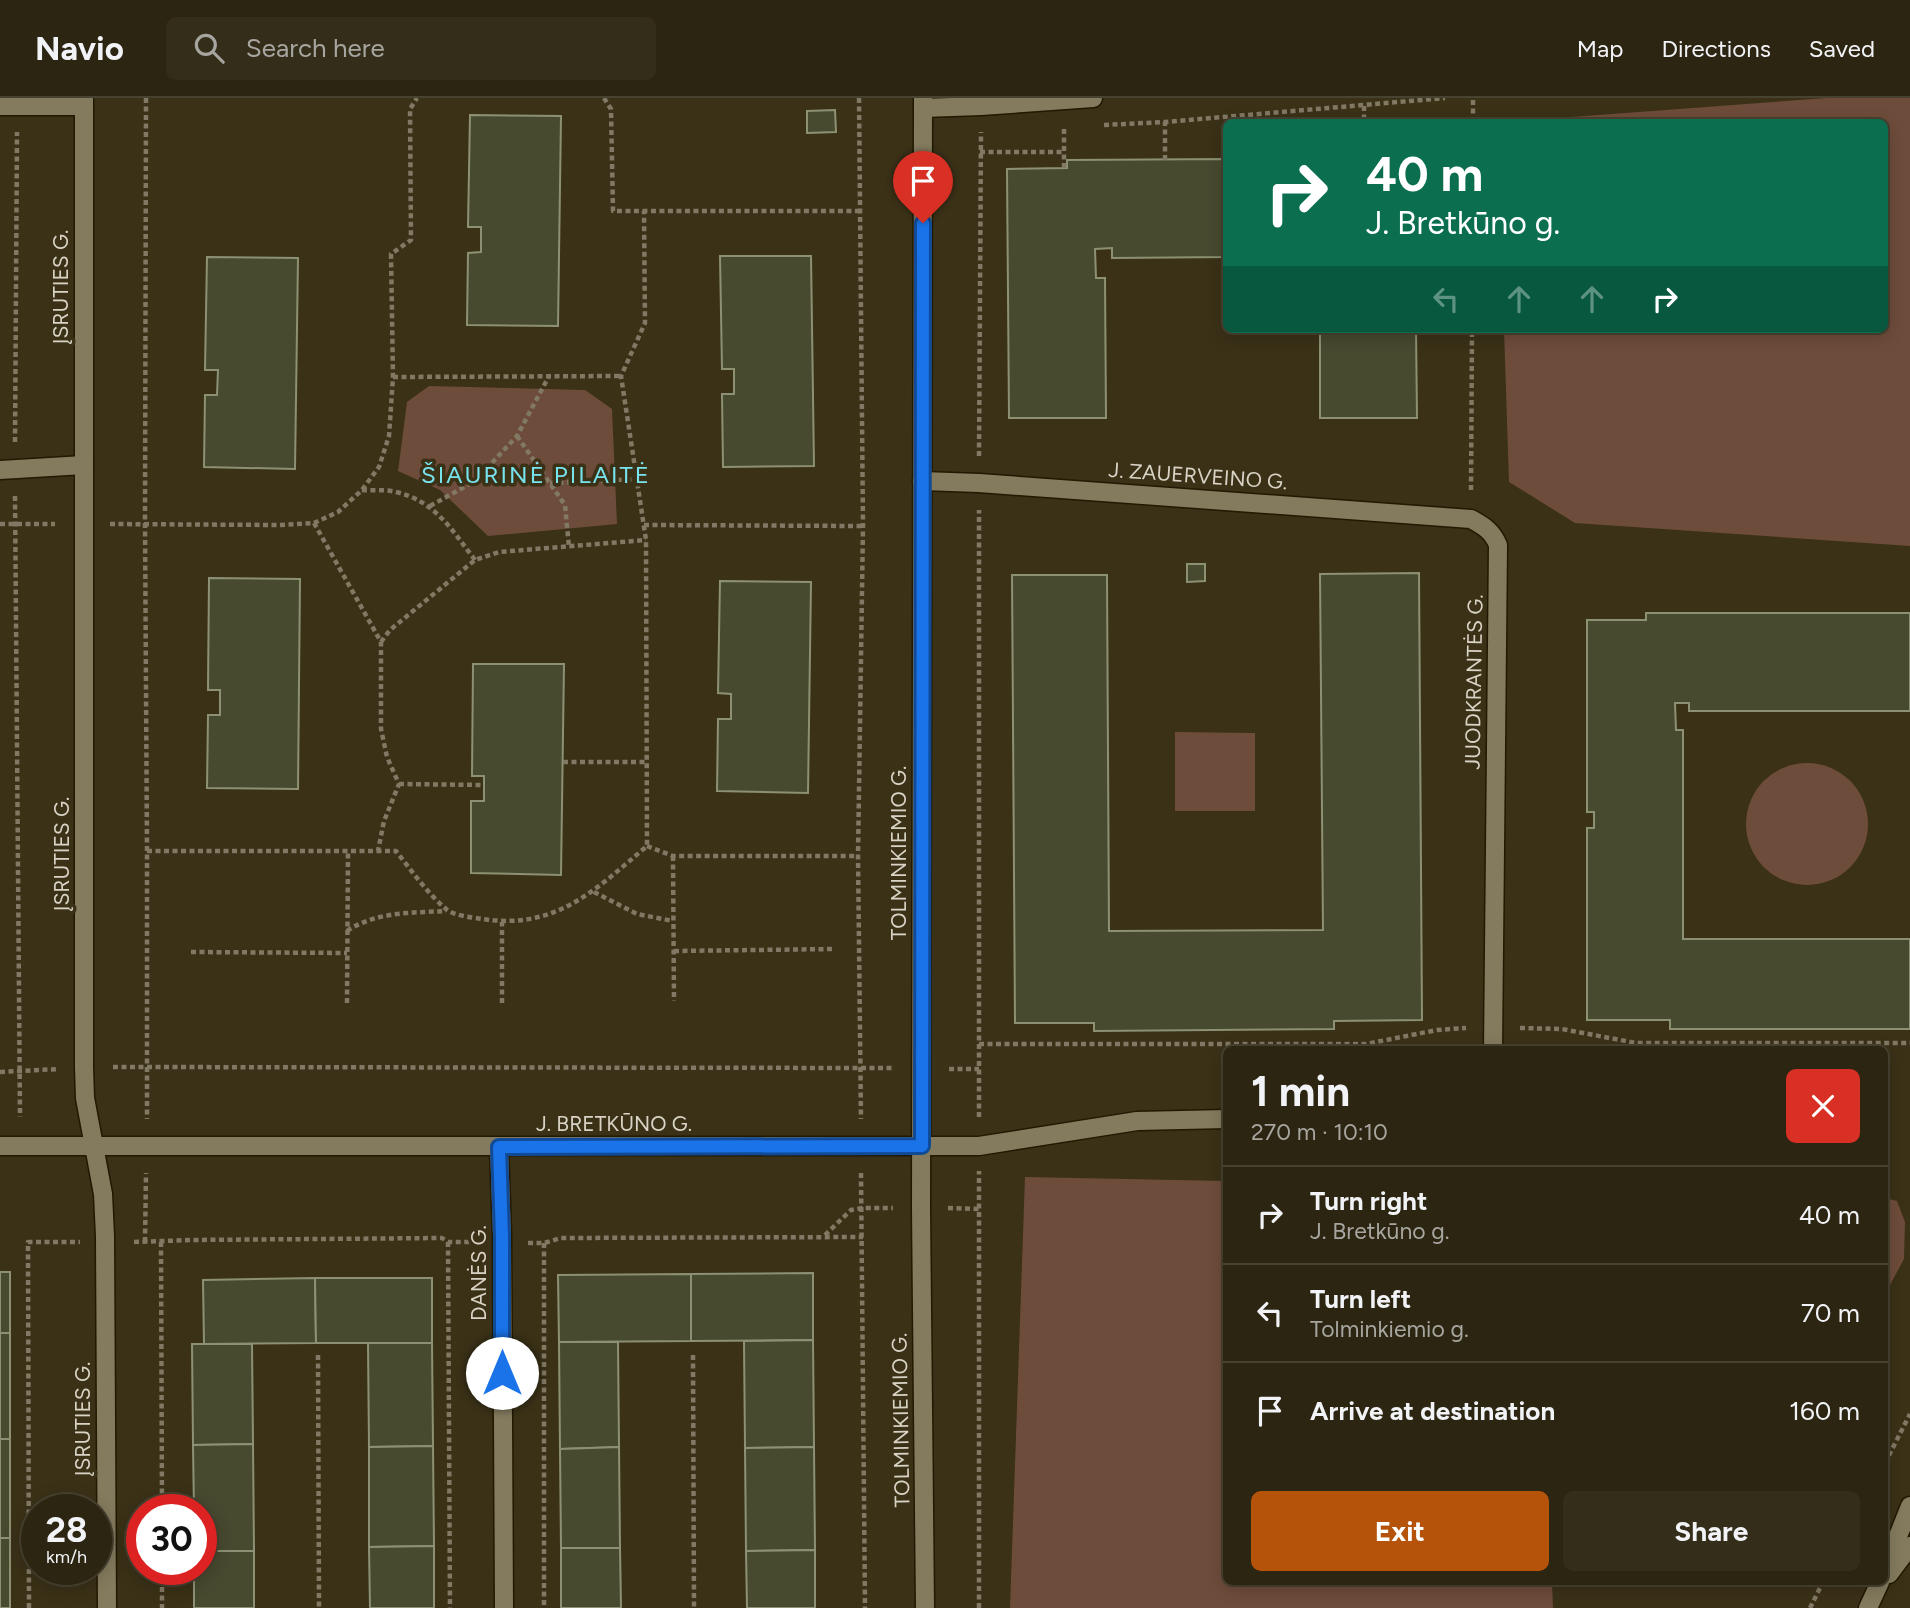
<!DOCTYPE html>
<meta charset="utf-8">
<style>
body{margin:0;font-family:Figtree,sans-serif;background:#342d1a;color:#f1f3f6;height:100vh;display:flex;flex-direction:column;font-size:26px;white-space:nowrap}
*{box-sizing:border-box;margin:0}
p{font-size:23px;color:#a6a59f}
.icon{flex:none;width:38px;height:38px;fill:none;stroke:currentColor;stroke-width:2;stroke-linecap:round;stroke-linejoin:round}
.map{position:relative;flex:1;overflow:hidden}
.sheet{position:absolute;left:1223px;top:948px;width:665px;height:539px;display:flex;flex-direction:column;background:#2c2511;border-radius:10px;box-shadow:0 4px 18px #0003,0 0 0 2px #484231}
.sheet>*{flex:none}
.hud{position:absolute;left:1223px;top:21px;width:665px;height:214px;border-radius:10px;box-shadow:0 4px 18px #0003,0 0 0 2px #484231;background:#0b6e4f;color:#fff;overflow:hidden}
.speed{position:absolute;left:21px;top:1396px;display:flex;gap:14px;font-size:35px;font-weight:700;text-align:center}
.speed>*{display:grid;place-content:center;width:91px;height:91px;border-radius:50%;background:#2c2511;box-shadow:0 4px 18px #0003,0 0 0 2px #484231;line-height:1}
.speed small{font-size:18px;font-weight:400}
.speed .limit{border:10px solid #d22;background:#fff;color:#111}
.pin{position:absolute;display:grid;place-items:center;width:60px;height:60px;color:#fff;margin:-72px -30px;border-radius:50% 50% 50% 0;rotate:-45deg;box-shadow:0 0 7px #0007}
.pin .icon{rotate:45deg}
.me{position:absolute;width:77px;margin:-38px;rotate:0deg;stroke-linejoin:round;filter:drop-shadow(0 0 5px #0008)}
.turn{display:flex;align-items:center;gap:24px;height:147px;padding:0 28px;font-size:32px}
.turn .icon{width:91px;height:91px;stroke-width:2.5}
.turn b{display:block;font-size:49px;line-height:60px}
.lanes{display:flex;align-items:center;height:66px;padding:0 28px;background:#0003;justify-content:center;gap:35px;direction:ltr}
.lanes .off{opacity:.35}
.round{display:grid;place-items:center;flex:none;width:74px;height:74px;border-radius:10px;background:#342d1a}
.headline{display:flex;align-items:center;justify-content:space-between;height:119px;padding:0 28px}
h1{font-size:42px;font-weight:700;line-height:52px}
.primary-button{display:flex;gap:14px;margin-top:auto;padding:14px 28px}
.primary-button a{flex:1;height:80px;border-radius:10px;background:#b45309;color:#fff;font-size:28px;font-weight:700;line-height:80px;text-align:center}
.primary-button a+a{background:#342d1a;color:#f1f3f6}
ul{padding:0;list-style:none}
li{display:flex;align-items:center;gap:21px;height:98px;padding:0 28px;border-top:2px solid #484231}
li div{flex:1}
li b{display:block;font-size:26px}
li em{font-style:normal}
header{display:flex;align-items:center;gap:42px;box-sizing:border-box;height:98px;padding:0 35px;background:#2c2511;border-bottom:2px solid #484231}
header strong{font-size:33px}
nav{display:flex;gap:38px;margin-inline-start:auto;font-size:24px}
.search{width:490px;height:63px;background:#342d1a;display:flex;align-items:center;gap:18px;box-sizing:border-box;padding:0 24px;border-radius:10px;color:#a6a59f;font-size:26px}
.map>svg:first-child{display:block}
.green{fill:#6e4c3b}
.building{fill:#474a2f;stroke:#8d9174;stroke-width:2}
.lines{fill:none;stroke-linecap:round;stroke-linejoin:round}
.minor-casing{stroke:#211901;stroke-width:21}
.path{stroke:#817964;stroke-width:4.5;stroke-dasharray:5 3.5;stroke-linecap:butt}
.minor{stroke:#847b5e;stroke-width:18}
.route-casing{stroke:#114b97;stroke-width:18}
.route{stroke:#1a73e8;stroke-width:12}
.labels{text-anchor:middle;stroke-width:7;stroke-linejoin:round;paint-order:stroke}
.street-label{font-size:21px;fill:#d8d3c4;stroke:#3a3117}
.quarter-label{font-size:24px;letter-spacing:2px;fill:#78e3ed;stroke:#3a3117}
</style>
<header>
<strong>Navio</strong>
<div class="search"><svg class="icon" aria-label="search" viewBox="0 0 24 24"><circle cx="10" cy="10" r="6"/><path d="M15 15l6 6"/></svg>Search here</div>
<nav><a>Map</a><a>Directions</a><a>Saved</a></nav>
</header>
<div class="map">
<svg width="1910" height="1510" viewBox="0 0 1910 1510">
<rect width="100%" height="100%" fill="#3a3117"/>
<g class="green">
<path d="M1827,0H1910V448L1575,425L1509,384L1504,231H1885V24H1502Z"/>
<path d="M429,288L585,292L612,311L617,426L488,438L440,392L398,373L407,304Z"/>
<path d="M1175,634L1255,635V713H1175Z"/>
<circle cx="1807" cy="726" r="61"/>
<path d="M1025,1079L1227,1083V1484H1552L1553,1510H1010Z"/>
<path d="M1885,1100L1897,1103L1905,1124L1904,1161L1885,1196Z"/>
</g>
<g class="building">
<path d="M835,12L836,34L807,35V13Z"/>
<path d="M470,17L561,18L558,228L467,227L468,155L481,154V129H468Z"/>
<path d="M1227,61V159L1112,160V150L1095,151L1096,180H1105L1106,320H1009L1007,71L1067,70V62Z"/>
<path d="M720,158H811L814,368L723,369L722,296H734V271H722Z"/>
<path d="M207,159L298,160L295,371L204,369L205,297H217L218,272H205Z"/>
<path d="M1320,231H1416L1417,320H1320Z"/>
<path d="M1187,466H1205V483L1187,484Z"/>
<path d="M1419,475L1422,922L1334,923V931L1094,933V925H1015L1012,477H1107L1109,833L1323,832L1320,476Z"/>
<path d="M209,480L300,481L298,691L207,690L208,617H220V592H208Z"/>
<path d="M720,483L811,484L808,695L717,693L718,621H731V596L718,595Z"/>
<path d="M1646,515H1910V613H1689V605H1675L1676,632H1683V841H1910V931H1670V922H1587V730H1594V714H1587V522H1646Z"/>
<path d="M473,566H564L561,777L471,775V703H484V678H472Z"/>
<rect x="0" y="1174" width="10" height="61"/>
<path d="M813,1175V1242L691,1243V1176Z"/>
<path d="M691,1176V1243L559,1244L558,1177Z"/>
<path d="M315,1180L316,1245L204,1246L203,1182Z"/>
<path d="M315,1180H432V1245H316Z"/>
<rect x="0" y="1235" width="10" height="106"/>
<path d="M813,1242L814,1349L745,1350L744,1243Z"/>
<path d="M559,1244H618L619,1349L560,1351Z"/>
<path d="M368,1245H432L433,1348L369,1349Z"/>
<path d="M192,1246H252L253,1346L193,1347Z"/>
<rect x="0" y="1341" width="10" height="99"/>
<path d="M253,1346L254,1453H201V1412H194L193,1347Z"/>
<path d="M433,1348L434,1448L369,1449V1349Z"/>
<path d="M619,1349L620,1450H561L560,1351Z"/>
<path d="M814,1349L815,1452L746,1453L745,1350Z"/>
<rect x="0" y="1440" width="10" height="70"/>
<path d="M434,1448V1510H370L369,1449Z"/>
<path d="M561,1450H620L621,1510H561Z"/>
<path d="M815,1452V1510H747L746,1453Z"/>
<path d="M201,1453H254V1510H194V1472H201Z"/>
</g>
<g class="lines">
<g class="minor-casing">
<g id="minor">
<path d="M84,0V969L85,1000L103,1096L105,1138L107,1510"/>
<path d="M923,0L921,1110L925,1510"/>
<path d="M0,8H84"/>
<path d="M923,10L981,8L1093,0"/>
<path d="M0,372L84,367"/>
<path d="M922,383L979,385L1471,421C1484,428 1492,433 1498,447L1493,952"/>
<path d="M0,1048H979L1137,1023L1227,1021"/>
<path d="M499,1049L502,1138L504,1510"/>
<path d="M1885,1471L1910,1408"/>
<path d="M1889,1476L1910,1448"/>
<path d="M1868,1510L1880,1484"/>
</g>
</g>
<g class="path">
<path d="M146,0L145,426L147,753V1021"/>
<path d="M604,0L611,11L613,113H860"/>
<path d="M859,0L863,428L858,758L861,1021"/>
<path d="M1364,8V24"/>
<path d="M1261,24V16"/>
<path d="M1473,24V0"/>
<path d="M1104,27L1165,24L1445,0"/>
<path d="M980,54H1064"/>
<path d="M1165,62V24"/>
<path d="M1064,70V30"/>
<path d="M393,279L621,278"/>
<path d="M517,338L565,407L569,449"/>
<path d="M15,344L17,34"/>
<path d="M979,358L981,34"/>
<path d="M550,385L637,381"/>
<path d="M362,392C373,393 385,391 396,394C435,403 452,432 475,462"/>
<path d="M1471,392L1472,231"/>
<path d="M15,398L20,1019"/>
<path d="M430,408L475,383L517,338L549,278"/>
<path d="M314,425L381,544V631L387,659L399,686L384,723L378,753"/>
<path d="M0,426H55"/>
<path d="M110,426L279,427L314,425L338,414L362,392L379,369L389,338L393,279L391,156L411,142L410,11L417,0"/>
<path d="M644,427L863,428"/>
<path d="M381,544L390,532L475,462L499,454L646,442"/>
<path d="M563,664H647"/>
<path d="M399,686L484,687"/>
<path d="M647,748L673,758H858"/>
<path d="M147,753H396C411,772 428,796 446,811C454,818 471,819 482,821C556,832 594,793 647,748L646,442L621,278L645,225L644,113"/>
<path d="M673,758L674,903"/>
<path d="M594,794L637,816L673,823"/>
<path d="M347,833C377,813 413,815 446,813"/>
<path d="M674,853L835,851"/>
<path d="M191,854L347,855"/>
<path d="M347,905L348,754"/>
<path d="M502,905V824"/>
<path d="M1520,930L1562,931L1636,945H1910"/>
<path d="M979,946H1366L1437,932L1466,930"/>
<path d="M113,969L895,970"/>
<path d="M949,971H979"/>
<path d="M0,974L59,971"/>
<path d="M979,1019V412"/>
<path d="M861,1075L865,1510"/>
<path d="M948,1110L979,1111"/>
<path d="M825,1137L851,1112L862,1110H893"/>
<path d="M134,1144L191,1142L442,1140L448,1144H474"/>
<path d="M145,1144L146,1075"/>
<path d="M161,1144L162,1412"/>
<path d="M448,1144L450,1510"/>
<path d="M528,1145H544L561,1140L863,1139"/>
<path d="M544,1145V1510"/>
<path d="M318,1257L319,1510"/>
<path d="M693,1257L694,1510"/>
<path d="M1885,1365L1910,1316"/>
<path d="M162,1472V1510"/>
<path d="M29,1510L28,1144H80"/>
<path d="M979,1510V1073"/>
<path d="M1810,1510L1823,1484"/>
</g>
<use href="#minor" class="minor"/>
</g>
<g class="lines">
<g class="route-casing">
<path id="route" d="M502,1275V1138L499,1049L922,1048L923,125"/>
</g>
<use href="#route" class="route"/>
</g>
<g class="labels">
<g class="street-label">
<text transform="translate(61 189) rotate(-90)" y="7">ĮSRUTIES G.</text>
<text transform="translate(1198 378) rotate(4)" y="7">J. ZAUERVEINO G.</text>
<text transform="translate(1474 584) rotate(-89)" y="7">JUODKRANTĖS G.</text>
<text transform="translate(899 755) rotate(-90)" y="7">TOLMINKIEMIO G.</text>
<text transform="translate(62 756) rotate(-90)" y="7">ĮSRUTIES G.</text>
<text x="614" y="1033">J. BRETKŪNO G.</text>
<text transform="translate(479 1175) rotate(-90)" y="7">DANĖS G.</text>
<text transform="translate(83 1321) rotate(-90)" y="7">ĮSRUTIES G.</text>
<text transform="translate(901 1322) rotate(-91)" y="7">TOLMINKIEMIO G.</text>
</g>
<g class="quarter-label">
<text x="536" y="385">ŠIAURINĖ PILAITĖ</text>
</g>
</g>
</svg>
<div class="speed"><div>28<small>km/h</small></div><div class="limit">30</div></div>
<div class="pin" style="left:923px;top:125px;background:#d93025"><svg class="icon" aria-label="arrive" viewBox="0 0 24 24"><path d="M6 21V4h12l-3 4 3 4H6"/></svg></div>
<svg class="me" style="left:502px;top:1275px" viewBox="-20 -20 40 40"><circle r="19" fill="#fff"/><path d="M0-13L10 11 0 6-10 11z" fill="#1a73e8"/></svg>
<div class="hud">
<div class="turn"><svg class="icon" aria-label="right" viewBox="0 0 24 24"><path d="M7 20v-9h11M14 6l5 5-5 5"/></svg><div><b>40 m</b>J. Bretkūno g.</div></div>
<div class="lanes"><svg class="icon off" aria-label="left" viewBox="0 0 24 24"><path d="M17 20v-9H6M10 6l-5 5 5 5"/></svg><svg class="icon off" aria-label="ahead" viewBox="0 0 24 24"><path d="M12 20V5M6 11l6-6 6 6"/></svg><svg class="icon off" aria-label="ahead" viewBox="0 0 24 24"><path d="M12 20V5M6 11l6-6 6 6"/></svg><svg class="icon" aria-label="right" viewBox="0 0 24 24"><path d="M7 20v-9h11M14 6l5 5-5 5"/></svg></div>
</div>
<section class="sheet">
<div class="headline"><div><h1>1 min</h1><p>270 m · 10:10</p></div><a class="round" style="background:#d93025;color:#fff"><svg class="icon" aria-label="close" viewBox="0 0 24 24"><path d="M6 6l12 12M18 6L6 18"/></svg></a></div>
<ul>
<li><svg class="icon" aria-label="right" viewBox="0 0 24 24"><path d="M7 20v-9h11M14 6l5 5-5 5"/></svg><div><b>Turn right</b><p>J. Bretkūno g.</p></div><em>40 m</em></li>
<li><svg class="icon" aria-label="left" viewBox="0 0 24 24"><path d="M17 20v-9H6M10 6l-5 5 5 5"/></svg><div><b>Turn left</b><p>Tolminkiemio g.</p></div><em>70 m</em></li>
<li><svg class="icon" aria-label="arrive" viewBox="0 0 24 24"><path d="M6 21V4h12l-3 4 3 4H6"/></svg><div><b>Arrive at destination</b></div><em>160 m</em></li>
</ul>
<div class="primary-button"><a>Exit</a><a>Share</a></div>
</section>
</div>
